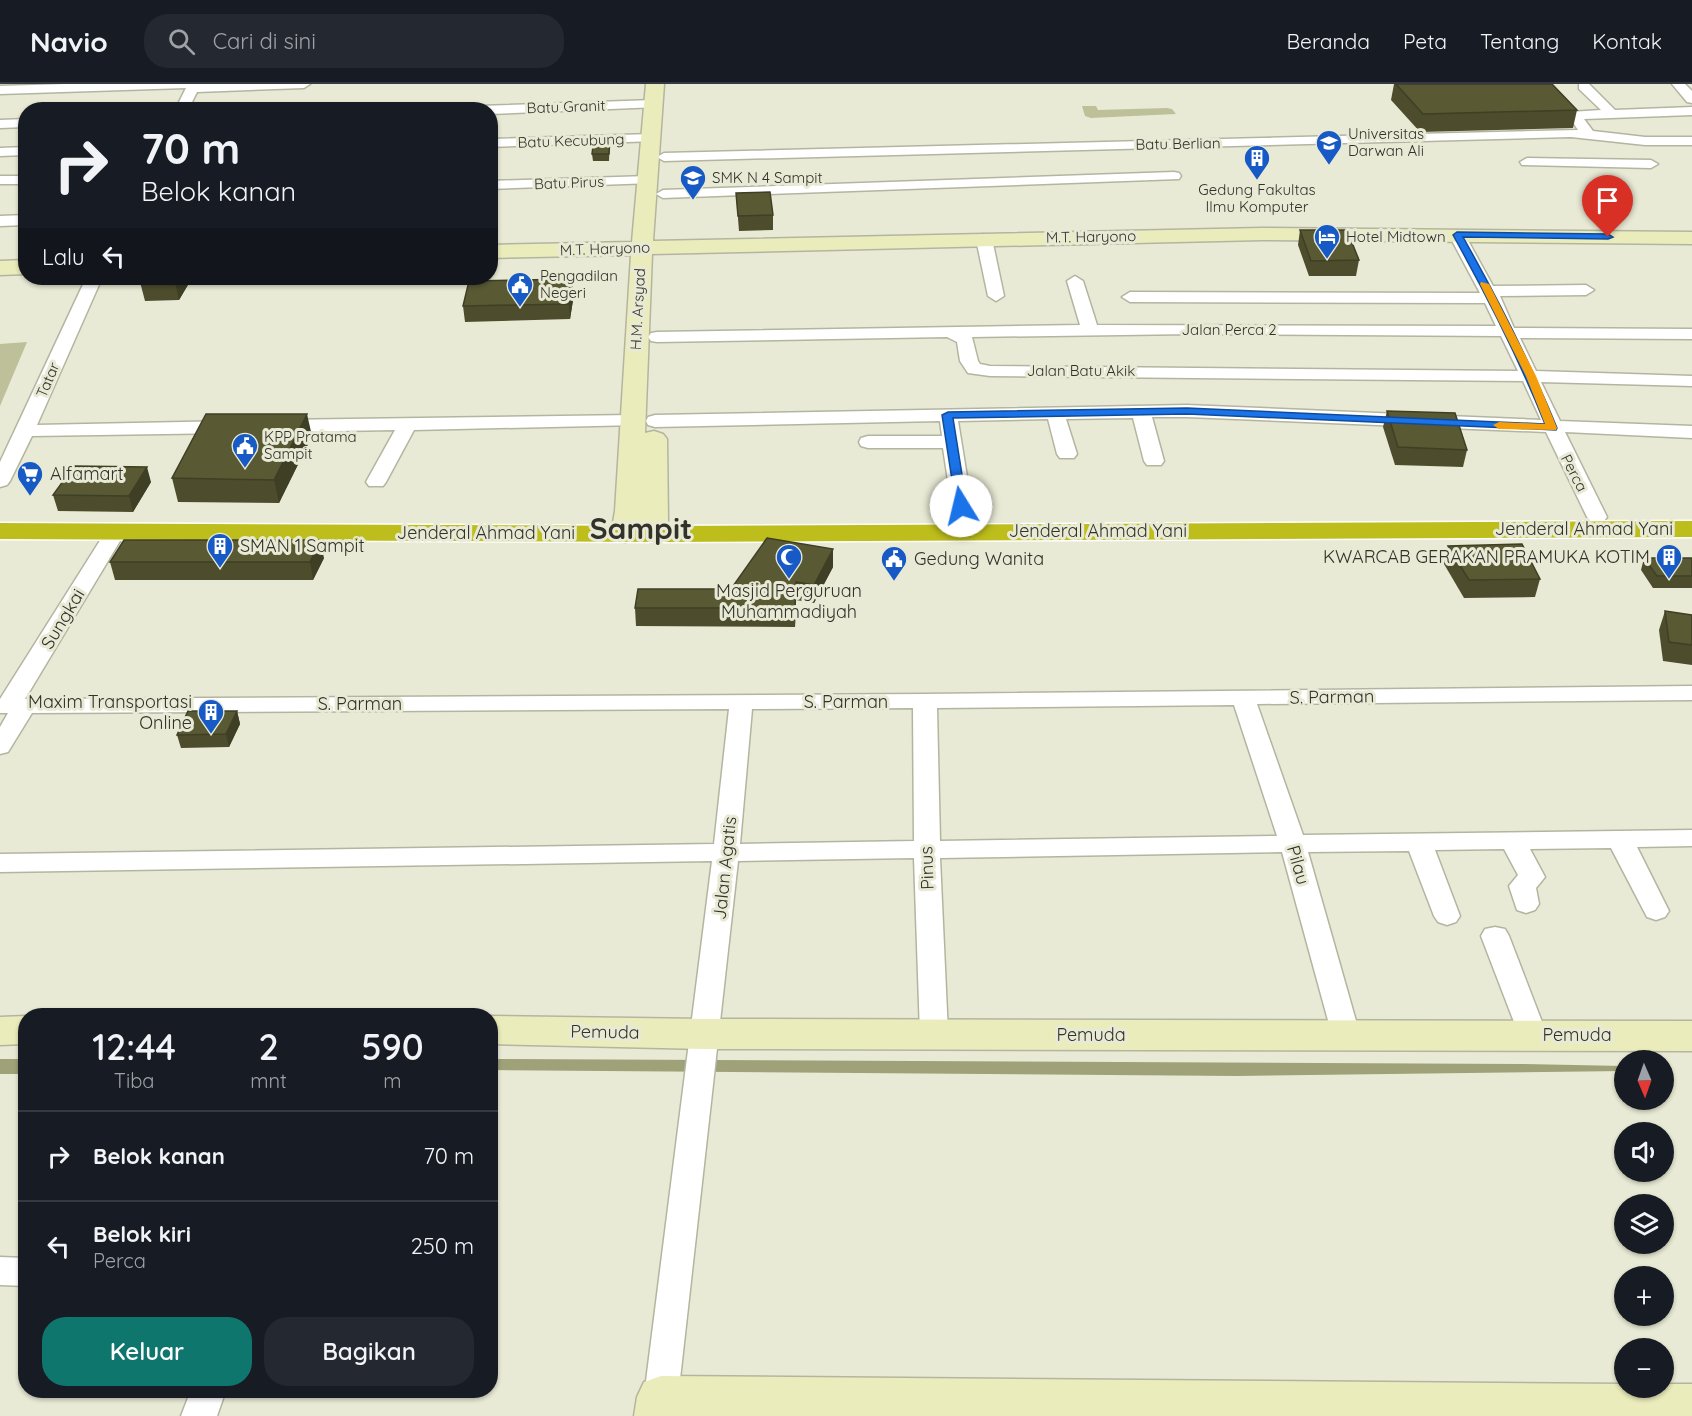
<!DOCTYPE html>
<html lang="id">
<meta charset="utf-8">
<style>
body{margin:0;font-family:Quicksand,sans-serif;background:#242831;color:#f1f3f6;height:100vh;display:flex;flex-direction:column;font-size:22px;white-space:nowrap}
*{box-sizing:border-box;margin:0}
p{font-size:20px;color:#9ea1a6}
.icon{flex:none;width:33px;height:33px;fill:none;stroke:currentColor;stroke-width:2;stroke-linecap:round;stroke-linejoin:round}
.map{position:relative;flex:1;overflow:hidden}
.sheet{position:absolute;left:18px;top:924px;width:480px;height:390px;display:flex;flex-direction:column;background:#171b24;border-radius:24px;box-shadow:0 2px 4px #0004}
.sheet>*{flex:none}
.guide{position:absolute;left:18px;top:18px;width:480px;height:183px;border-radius:24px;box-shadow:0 2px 4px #0004;background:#171b24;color:#f1f3f6;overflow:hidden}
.needle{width:39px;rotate:178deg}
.controls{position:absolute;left:1614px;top:966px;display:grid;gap:12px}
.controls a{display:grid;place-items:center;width:60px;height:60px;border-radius:50%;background:#171b24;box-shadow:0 2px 4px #0004;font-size:30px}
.pin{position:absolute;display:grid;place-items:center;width:51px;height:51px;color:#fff;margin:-62px -26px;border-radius:50% 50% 50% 0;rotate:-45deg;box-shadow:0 0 6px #0007}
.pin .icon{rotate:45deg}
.me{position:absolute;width:66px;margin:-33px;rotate:351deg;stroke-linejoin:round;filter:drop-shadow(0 0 4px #0008)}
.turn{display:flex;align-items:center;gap:21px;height:126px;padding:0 24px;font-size:27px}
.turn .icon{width:78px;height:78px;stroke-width:2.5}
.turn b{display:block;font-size:42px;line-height:51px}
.then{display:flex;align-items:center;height:57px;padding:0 24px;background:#0003;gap:12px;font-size:22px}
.eta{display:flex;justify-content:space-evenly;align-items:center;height:102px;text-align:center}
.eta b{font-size:36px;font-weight:600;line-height:42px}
.button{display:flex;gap:12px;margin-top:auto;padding:12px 24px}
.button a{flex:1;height:69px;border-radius:24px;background:#0f766e;color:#fff;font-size:24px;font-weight:600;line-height:69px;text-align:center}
.button a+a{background:#242831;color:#f1f3f6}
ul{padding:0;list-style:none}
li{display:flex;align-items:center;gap:18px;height:90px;padding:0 24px;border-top:2px solid #363941}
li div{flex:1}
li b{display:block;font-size:22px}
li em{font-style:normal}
header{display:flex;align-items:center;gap:36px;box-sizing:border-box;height:84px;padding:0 30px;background:#171b24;border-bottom:2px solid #363941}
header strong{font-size:28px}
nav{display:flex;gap:33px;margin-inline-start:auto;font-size:21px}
.search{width:420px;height:54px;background:#242831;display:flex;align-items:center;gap:15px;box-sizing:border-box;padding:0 21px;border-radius:24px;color:#9ea1a6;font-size:22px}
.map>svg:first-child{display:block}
.green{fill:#bec099}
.water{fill:#9fa179}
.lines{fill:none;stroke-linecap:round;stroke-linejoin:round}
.street-casing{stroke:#b4b5a0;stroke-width:3}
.secondary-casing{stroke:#b4b5a0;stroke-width:3}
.highway-casing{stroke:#fff;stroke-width:3}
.street{fill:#fff;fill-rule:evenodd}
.secondary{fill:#ebecbb;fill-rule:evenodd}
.highway{fill:#bdbe1b;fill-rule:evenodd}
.wall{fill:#4d4d2d}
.shaded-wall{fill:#3e3f24}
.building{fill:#595a34;stroke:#3e3f24;stroke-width:1.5}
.route{fill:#1a73e8;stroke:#114b97;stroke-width:1.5}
.slow{fill:#f59e0b}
.labels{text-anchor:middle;stroke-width:6;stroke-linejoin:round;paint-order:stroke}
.far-street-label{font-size:15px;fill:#32322a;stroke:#e9ead5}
.far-poi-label{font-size:15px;fill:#32322a;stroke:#e9ead5;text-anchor:start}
.poi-label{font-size:18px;fill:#32322a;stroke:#e9ead5;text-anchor:start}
.street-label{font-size:18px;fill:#32322a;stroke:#e9ead5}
.town-label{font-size:30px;font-weight:bold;fill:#32322a;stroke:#e9ead5}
</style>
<header>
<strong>Navio</strong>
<div class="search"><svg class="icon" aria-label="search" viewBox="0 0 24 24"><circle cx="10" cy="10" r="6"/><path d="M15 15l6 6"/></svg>Cari di sini</div>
<nav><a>Beranda</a><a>Peta</a><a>Tentang</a><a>Kontak</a></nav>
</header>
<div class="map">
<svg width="1692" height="1332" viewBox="0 0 1692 1332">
<rect width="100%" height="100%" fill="#e9ead5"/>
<g class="green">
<path d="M1082,22H1096L1098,26L1167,24L1172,25L1176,30L1091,34L1085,32Z"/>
<path d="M27,258L0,322V260Z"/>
</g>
<g class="water">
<rect x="0" y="975" width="25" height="15"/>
<path d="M490,975L1520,980L1624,982V987L1237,992L491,986Z"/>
</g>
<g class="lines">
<g class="street-casing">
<g id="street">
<path d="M65,0H310L304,4L197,8L188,26H175L186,4L0,10V2Z"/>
<path d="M1579,0H1589L1615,26L1692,23V31L1584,35L1593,47L1645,53H1692V61H1645L1571,53L664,77L657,73L664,69L1578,46L1568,31L1570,28L1601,26L1579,5Z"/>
<path d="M1672,0H1685L1692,7V19L1687,18Z"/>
<path d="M654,16L661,20L659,23L490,30V26H472L478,22Z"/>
<path d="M26,35V43L0,44V36Z"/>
<path d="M651,50L656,51L658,54L656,57L490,63V55Z"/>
<path d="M26,63V71L0,72V64Z"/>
<path d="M1527,74L1651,76L1658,80L1651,84L1522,81L1520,78Z"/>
<path d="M1174,88L1179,89L1181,92L1179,95L663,114L656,110L663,106Z"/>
<rect x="0" y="92" width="26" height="8"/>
<path d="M648,92L653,93L655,96L653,99L490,105V97Z"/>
<path d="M26,131V141L0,142V132Z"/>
<path d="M1457,146L1465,151L1493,202L1586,201L1594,206L1586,211L1500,212L1514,244L1692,245V255L1520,254L1536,287L1692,292V302L1541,298L1560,337L1692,342V354L1565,348L1607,433L1604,437H1590L1587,433L1546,348L1187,333H1152L1164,377L1161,381H1147L1144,377L1133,334L1066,335L1077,370L1074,374H1060L1057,370L1048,335L958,337L974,436L971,440H957L954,436L943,364H868L861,362L859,358L861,354L868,352H942L940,337L655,343L648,341L646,337L648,333L655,331L1187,321L1541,336L1523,297L990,292L968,289L960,277L957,258L947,253L657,258L651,257L648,253L651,249L657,248L1080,241L1067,197L1075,192L1083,197L1097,241L1496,242L1485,219L1130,218L1122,213L1130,208L1480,209L1449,151ZM1192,250L1501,252L1518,287L990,282L980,280L978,277L972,253Z"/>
<path d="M984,150L992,155L1004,212L996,217L988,212L976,155Z"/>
<path d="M86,194H102L37,341L231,337L238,339L240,343L238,347L231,349L32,352L10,397L7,401L0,403V378Z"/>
<path d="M632,331L639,333L641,337L639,341L414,346L386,398L383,402H369L366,398L395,346L278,348L271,346L269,342L271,338L278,336Z"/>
<path d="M116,441L123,443L126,447L25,615L925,610L1692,602V616L1257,620L1303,751L1692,746V762L1637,763L1669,827L1665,833L1656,836L1647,833L1611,764L1530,765L1545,793L1536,804L1539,820L1535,826L1526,829L1517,826L1509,802L1518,791L1504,765L1435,766L1460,832L1456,838L1447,841L1438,838L1434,832L1409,767L1308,768L1360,951L1356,958L1346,962L1336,958L1332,951L1282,768L940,774L948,950L944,957L934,961L924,957L920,950L914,774L738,777L678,1313L673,1324L661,1328L649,1324L644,1313L712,777L0,788V770L714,760L729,625L32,629L8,668L0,670V643L8,629H0V615L106,447L109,443ZM1234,621L1277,752L940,757L937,624ZM913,624L914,757L740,760L752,625Z"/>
<path d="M1495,843L1505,845L1509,852L1547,951L1543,958L1533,962L1523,958L1519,951L1481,852L1485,845Z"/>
<path d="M0,1173L26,1174V1202L0,1201Z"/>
<path d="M191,1306H226L217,1332H181Z"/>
</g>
</g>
<g class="secondary-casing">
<g id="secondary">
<path d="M646,0H664L653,157L1262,144L1692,148V160L1262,156L652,170L645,349L654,347L663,350L667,355L668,437L665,450L661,456L651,458L641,456L638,452L635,456L625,458L615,456L611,450L615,427L631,171L490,174V161L632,158Z"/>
<path d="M26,176V190L0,191V177Z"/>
<path d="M26,932V960L0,961V933Z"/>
<path d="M490,932L705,935L1692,937V967L705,965L490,960Z"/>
<path d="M661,1292L1624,1300V1304H1664V1300H1692V1332H634L637,1313L644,1298Z"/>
</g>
</g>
<g class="highway-casing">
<path id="highway" d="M1692,437V453L664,458L0,455V439L664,442Z"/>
</g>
<use href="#street" class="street"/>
<use href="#secondary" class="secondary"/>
<use href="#highway" class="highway"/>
</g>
<g class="wall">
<path d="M1394,0H1552L1577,26L1573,44L1420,48L1391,16Z"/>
<path d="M610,54L609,77H593L592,70Z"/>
<path d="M736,109L773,131V146L739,147Z"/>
<path d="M1300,146L1359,176L1356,192H1309L1298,161Z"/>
<path d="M139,194H192L179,216L145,217Z"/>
<path d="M574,210L570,235L465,238L463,222Z"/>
<path d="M1387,327L1467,366L1463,383L1395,381L1383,343Z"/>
<path d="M312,352L279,419L178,418L172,394Z"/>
<path d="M151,398L133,428L58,427L53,411Z"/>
<path d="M1448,462L1540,495L1535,513L1464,514L1444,480Z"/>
<path d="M324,474L313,496H115L110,478Z"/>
<path d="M1644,474H1692V504H1653L1641,486Z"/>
<path d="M833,483L814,519L796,516L795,543L636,542L635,524L731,505Z"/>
<path d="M1665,527L1692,531V581L1663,577L1659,546Z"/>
<path d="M237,627L240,640L229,663L181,664L177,651Z"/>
</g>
<g class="shaded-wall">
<path d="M174,194H192L179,216Z"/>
<path d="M572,195L574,210L570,235L569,220Z"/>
<path d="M307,330L312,352L279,419L274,396Z"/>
<path d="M147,383L151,398L133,428L129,412Z"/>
<path d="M320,456L324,474L313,496L310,478Z"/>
<path d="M833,465V483L814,519V501Z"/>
<path d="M796,498V516L795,543V524Z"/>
<path d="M237,627L240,640L229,663L226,650Z"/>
</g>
<g class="building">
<path d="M1396,0H1552L1577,26L1423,30Z"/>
<path d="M594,54H610L609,70H592Z"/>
<path d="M770,108L773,131L738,132L736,109Z"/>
<path d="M1300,146H1347L1359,176L1311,177Z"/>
<path d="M572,195L569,220L463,222L469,197Z"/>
<path d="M1387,327L1455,329L1467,366L1398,363Z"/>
<path d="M206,330H307L274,396L172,394Z"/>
<path d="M74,382L147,383L129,412L53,411Z"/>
<path d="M767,454L833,465L814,501L796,498L795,524H635L638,505H731Z"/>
<path d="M124,456H320L310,478H110Z"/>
<path d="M1522,460L1540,495L1469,496L1448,462Z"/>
<path d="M1644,474H1692V492H1657Z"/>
<path d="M1665,527L1692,531V561L1669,558Z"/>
<path d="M188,627H237L226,650L177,651Z"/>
</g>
<path class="route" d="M1457,148L1608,150L1613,153L1608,155L1463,153C1498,215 1530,278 1557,344L1556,346L1187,330L953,334L967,422L961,426L956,422L942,331L948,328L1187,324L1545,340C1519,275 1487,212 1453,151Z"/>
<path class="slow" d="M1481,198L1489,200L1536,292L1557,344L1556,346L1499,345L1493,341L1499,338L1545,340L1526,292L1480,200Z"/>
<defs>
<g id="university-pin" transform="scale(1.35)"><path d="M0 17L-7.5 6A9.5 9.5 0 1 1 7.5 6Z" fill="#175ac5" stroke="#e9ead5"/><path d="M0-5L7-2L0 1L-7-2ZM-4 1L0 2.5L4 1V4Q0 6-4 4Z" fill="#fff"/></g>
<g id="building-pin" transform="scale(1.35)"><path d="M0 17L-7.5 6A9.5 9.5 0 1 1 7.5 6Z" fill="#175ac5" stroke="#e9ead5"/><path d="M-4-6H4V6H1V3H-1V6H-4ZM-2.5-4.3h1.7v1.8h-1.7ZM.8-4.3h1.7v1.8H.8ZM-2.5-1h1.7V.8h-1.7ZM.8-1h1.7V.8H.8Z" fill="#fff"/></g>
<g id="school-pin" transform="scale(1.35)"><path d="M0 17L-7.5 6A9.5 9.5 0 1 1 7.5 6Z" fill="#175ac5" stroke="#e9ead5"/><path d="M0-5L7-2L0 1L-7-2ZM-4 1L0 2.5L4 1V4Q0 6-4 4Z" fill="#fff"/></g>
<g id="hotel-pin" transform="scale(1.35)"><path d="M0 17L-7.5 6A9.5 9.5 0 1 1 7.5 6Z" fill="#175ac5" stroke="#e9ead5"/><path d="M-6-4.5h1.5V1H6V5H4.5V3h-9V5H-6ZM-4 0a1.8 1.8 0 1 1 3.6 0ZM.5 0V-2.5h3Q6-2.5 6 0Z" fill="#fff"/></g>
<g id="civic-pin" transform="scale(1.35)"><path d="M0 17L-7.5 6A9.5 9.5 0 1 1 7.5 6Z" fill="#175ac5" stroke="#e9ead5"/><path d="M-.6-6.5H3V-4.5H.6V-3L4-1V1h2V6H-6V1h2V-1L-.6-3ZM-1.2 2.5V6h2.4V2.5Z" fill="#fff"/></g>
<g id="supermarket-pin" transform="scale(1.35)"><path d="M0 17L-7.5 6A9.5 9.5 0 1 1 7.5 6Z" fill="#175ac5" stroke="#e9ead5"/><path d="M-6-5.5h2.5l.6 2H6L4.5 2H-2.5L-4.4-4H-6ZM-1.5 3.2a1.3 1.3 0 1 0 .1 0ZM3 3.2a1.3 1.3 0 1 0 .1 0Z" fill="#fff"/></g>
<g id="mosque-pin" transform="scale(1.35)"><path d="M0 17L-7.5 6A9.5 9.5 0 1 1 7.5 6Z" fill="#175ac5" stroke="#e9ead5"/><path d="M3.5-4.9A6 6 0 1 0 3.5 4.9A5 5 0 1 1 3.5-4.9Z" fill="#fff"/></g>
</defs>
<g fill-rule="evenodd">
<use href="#university-pin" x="1329" y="59"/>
<use href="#building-pin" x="1257" y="74"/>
<use href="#school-pin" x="693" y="94"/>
<use href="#hotel-pin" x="1327" y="153"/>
<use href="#civic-pin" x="520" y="201"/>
<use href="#civic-pin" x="245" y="362"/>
<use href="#supermarket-pin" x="30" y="390"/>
<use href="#building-pin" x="220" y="462"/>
<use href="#mosque-pin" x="789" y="473"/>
<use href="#building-pin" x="1669" y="473"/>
<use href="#civic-pin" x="894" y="475"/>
<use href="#building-pin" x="211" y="628"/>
</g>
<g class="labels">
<g class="far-street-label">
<text transform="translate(566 23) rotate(-2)" y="5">Batu Granit</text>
<text transform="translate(571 57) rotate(-2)" y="5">Batu Kecubung</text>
<text transform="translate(1178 60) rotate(-1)" y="5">Batu Berlian</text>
<text transform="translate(569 99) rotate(-2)" y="5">Batu Pirus</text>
<text transform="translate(1091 153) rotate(-1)" y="5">M.T. Haryono</text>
<text transform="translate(605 165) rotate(-2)" y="5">M.T. Haryono</text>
<text transform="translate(638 225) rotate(-87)" y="5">H.M. Arsyad</text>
<text x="1229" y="251">Jalan Perca 2</text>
<text x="1081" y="292">Jalan Batu Akik</text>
<text transform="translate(48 296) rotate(-67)" y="5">Tatar</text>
<text transform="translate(1574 389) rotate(63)" y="5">Perca</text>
</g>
<g class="far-poi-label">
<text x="1348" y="55">Universitas<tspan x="1348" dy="17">Darwan Ali</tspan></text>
<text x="712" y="99">SMK N 4 Sampit</text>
<text x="1257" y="111" text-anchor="middle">Gedung Fakultas<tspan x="1257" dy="17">Ilmu Komputer</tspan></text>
<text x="1346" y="158">Hotel Midtown</text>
<text x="540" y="197">Pengadilan<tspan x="540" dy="17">Negeri</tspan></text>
<text x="264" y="358">KPP Pratama<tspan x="264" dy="17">Sampit</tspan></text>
</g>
<g class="poi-label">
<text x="50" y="396">Alfamart</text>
<text x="240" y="468">SMAN 1 Sampit</text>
<text x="1650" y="479" text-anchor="end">KWARCAB GERAKAN PRAMUKA KOTIM</text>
<text x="914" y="481">Gedung Wanita</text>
<text x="789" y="513" text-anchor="middle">Masjid Perguruan<tspan x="789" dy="21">Muhammadiyah</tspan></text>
<text x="192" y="624" text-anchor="end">Maxim Transportasi<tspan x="192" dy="21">Online</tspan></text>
</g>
<g class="street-label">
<text x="1584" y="451">Jenderal Ahmad Yani</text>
<text x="1098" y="453">Jenderal Ahmad Yani</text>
<text x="486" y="455">Jenderal Ahmad Yani</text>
<text transform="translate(63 535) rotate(-59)" y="6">Sungkai</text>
<text transform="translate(1332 613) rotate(-1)" y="6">S. Parman</text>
<text x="846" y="624">S. Parman</text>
<text x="360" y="626">S. Parman</text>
<text transform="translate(1298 781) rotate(74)" y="6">Pilau</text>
<text transform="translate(725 784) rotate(-84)" y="6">Jalan Agatis</text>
<text transform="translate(927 784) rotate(-92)" y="6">Pinus</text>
<text transform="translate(605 948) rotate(1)" y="6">Pemuda</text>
<text x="1091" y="957">Pemuda</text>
<text x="1577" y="957">Pemuda</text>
</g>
<g class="town-label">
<text x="641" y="455">Sampit</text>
</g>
</g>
</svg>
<div class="controls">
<a><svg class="needle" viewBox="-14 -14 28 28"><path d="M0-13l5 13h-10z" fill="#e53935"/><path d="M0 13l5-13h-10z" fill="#9ea1a6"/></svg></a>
<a><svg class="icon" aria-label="sound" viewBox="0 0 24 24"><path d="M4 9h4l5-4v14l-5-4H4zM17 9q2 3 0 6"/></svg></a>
<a><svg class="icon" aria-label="layers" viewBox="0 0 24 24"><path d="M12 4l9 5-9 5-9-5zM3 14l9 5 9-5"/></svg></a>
<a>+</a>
<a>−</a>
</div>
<div class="pin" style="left:1608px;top:153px;background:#d93025"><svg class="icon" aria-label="arrive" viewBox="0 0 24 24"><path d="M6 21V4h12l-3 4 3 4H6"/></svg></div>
<svg class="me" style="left:961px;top:422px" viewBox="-20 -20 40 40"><circle r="19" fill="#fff"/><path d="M0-13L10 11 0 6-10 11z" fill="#1a73e8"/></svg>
<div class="guide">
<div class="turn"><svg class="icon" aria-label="right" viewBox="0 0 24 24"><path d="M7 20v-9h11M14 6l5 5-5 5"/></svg><div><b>70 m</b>Belok kanan</div></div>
<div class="then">Lalu<svg class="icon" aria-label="left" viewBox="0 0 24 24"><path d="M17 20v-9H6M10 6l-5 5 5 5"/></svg></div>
</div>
<section class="sheet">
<div class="eta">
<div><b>12:44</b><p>Tiba</p></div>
<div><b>2</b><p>mnt</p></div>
<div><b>590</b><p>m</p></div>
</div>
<ul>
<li><svg class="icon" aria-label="right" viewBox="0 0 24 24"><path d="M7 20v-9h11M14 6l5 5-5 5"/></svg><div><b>Belok kanan</b></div><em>70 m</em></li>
<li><svg class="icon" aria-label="left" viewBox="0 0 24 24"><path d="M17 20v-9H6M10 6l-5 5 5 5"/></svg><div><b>Belok kiri</b><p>Perca</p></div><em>250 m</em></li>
</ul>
<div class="button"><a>Keluar</a><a>Bagikan</a></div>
</section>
</div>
